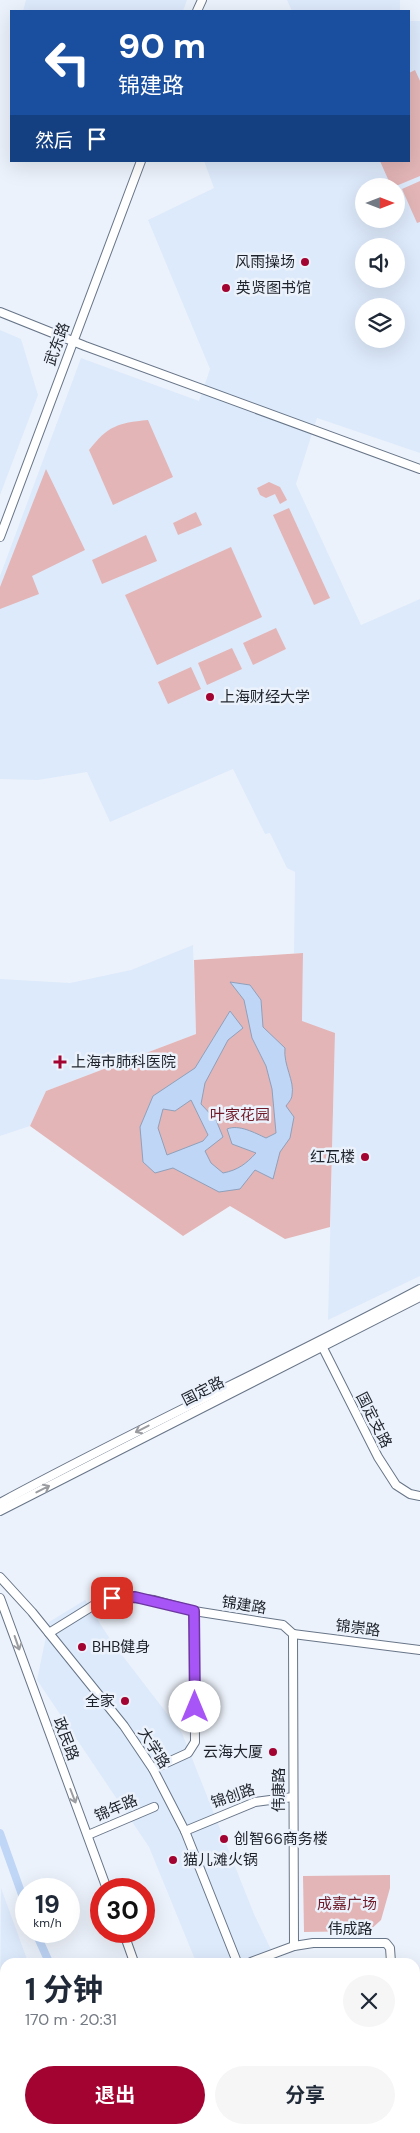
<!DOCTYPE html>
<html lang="zh">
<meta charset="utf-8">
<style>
body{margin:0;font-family:"DM Sans","Noto Sans SC",sans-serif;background:#f6f6f7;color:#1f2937;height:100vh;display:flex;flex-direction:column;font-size:19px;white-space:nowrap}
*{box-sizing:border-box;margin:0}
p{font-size:16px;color:#747a83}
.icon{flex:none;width:28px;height:28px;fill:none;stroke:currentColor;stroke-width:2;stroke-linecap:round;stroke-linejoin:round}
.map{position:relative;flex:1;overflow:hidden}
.side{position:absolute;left:0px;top:1958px;width:420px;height:176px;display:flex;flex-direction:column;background:#fff;border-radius:15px 15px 0 0;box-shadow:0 5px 20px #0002}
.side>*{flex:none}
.banner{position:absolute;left:10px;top:10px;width:400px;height:152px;border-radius:0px;box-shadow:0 5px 20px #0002;background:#1a4fa0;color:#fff;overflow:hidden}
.needle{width:32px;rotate:90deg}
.fabs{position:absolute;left:355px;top:178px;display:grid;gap:10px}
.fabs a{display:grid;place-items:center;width:50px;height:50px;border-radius:50%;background:#fff;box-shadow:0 5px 20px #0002;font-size:25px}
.speed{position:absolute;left:15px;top:1878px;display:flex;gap:10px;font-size:25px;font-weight:700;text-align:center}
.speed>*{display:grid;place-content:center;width:65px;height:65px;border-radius:50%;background:#fff;box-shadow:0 5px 20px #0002;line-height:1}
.speed small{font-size:12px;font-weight:400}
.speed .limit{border:8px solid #d22;background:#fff;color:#111}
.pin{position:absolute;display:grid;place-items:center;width:42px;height:42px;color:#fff;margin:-21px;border-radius:10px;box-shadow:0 2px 8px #0006}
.me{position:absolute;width:55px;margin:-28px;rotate:0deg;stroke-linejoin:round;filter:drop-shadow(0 0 4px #0008)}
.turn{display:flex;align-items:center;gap:18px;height:105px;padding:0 25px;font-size:22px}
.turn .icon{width:65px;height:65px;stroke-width:2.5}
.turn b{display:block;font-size:35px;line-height:42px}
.then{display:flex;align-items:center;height:48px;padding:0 25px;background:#0003;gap:10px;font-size:19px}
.round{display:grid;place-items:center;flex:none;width:52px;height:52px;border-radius:26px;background:#f6f6f7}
.summary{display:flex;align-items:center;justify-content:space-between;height:85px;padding:0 25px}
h1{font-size:30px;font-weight:700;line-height:38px}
.button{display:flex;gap:10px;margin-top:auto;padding:10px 25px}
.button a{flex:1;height:58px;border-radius:30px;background:#a20331;color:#fff;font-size:20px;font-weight:700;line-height:58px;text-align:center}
.button a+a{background:#f6f6f7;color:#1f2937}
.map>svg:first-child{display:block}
.built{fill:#ddeafb;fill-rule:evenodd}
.green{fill:#e3b5b6}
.water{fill:#bfd6f7;stroke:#8fa0ba;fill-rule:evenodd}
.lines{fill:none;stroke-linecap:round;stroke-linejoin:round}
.canal{stroke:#bfd6f7;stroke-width:8}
.minor-casing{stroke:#677588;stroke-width:10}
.minor{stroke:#fff;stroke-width:8}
.oneway{stroke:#9a9ca0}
.route-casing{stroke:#6d37a1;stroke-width:12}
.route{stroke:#a855f7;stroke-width:9}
.poi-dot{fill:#a20331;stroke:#ecf2fb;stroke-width:2}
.labels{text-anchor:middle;stroke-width:5;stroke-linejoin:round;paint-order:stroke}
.poi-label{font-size:15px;fill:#1e232b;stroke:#ecf2fb;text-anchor:start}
.street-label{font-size:15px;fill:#1e232b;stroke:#ecf2fb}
.park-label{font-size:15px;fill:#6e1a28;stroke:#ecf2fb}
</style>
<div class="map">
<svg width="420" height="2133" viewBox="0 0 420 2133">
<rect width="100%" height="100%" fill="#ecf2fb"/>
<g class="built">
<path d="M26,0H187L183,11H23Z"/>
<path d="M287,0H400V11H292Z"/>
<path d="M409,21H420V453L317,418L296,484L361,625L420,599V1276L328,1320L335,1034L302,1022L303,953H294L295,872L287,868L270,833L265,834L233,769L110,822L87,772L38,780L0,779V576L81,358L199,401L210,369L148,220L214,188L204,161H409ZM364,186H396V219H364ZM364,246H396V279H364ZM364,306H396V339H364Z"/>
<path d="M0,330L21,339L38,395L0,495Z"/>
<path d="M193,945L196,1034L46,1091L30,1126L0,1136V979L70,983L131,970Z"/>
<path d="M85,1600L112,1642L182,1733L254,1914L277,1962H196L149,1847L37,1680L49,1622Z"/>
<path d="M1,1888L28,1962H5V2028L0,2030Z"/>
<path d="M420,2045V2126L415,2128V2048Z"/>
<path d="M269,2129H413L405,2133H261Z"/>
</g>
<g class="green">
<path d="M415,70L420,81V176L396,186H391L380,161H409V73Z"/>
<path d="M420,181V222L417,223L402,189Z"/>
<path d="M148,420L173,477L113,505L89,450C108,426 117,423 148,420Z"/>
<path d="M46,469L85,550L32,576L39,594L0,609V587Z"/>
<path d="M269,482L280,487L287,500L280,504L275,494L266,498L260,495L257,488Z"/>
<path d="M289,508L330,598L314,605L273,515Z"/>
<path d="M196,512L202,525L178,535L173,523Z"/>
<path d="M146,535L157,561L102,584L92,560Z"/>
<path d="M231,547L262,617L157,665L125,595Z"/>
<path d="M276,628L286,649L253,665L243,643Z"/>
<path d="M232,648L242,669L207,685L198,663Z"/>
<path d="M191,667L201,689L168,704L158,682Z"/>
<path d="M303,953L302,1021L335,1033L330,1227L285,1239L230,1206L183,1236L30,1126L46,1091L196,1034L194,960Z"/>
<path d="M390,1875V1888L381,1920L369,1931L304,1932L303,1876Z"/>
</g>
<path class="water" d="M230,982L250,985L261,1000L263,1027L285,1048C283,1065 295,1081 292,1095C292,1099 288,1103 286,1106L294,1117L290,1138L280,1152L273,1179L255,1170L240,1189L219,1192L173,1168L155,1173L143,1162L140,1127L153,1096L195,1068L230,1011L243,1028L228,1040L205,1083L201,1104L216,1120L223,1137L205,1151L211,1163L223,1173C238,1170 246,1164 256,1153L232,1144L227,1129C239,1124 255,1133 266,1138L276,1133L272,1089L266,1066L252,1038L244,1000ZM191,1100L208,1135L203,1141L167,1155L158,1128L163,1109L175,1111Z"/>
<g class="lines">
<g class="canal">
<path d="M0,1833L26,1906"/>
<path d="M35,1931L49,1962"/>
<path d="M156,2133V2129"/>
</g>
<g class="minor-casing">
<g id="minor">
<path d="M197,11L202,0"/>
<path d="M0,312L85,346L420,469"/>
<path d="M0,537L141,161"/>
<path d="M321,1344L378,1457L396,1485L410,1494L420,1496"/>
<path d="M0,1503C138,1428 281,1363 420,1289"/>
<path d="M0,1511L420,1297"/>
<path d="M0,1577L32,1612L124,1726L153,1769L185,1831L237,1962"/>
<path d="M0,1598L107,1889"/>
<path d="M49,1633L99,1602L112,1598L124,1597L154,1600L194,1611L283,1625L293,1634"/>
<path d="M293,1634L294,1946"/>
<path d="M293,1634L420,1650"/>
<path d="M153,1769L188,1753L195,1742L194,1611"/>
<path d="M185,1831L255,1802L293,1797"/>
<path d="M88,1835L154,1807"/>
<path d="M123,1931L134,1962"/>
<path d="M251,1962L294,1946L313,1943H386L390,1948L391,1962"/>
<path d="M415,2032L420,2030"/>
<path d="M0,2108L5,2124"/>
<path d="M207,2129L209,2133"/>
<path d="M233,2133L242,2129"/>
</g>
</g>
<use href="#minor" class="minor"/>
</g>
<defs><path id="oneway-shaft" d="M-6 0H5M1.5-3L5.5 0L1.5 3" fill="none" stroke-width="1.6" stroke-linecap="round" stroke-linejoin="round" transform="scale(1.25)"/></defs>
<g class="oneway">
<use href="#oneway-shaft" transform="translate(142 1429) rotate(153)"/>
<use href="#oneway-shaft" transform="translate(43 1489) rotate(-27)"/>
<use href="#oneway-shaft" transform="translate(17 1643) rotate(71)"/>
<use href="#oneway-shaft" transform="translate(73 1796) rotate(69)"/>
</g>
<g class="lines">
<g class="route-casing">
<path id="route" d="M112,1598L135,1597L194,1611L195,1707"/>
</g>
<use href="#route" class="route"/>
</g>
<g class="poi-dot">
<circle cx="305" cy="262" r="5"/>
<circle cx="226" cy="288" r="5"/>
<circle cx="210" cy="697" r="5"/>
<path d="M57.5 1054.5h5v5h5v5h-5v5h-5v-5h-5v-5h5z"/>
<circle cx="365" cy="1157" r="5"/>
<circle cx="82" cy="1647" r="5"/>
<circle cx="125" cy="1701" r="5"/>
<circle cx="273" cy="1752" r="5"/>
<circle cx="224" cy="1839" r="5"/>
<circle cx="173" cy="1860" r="5"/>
</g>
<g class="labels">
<g class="poi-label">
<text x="295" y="267" text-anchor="end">风雨操场</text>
<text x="236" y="293">英贤图书馆</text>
<text x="220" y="702">上海财经大学</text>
<text x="71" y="1067">上海市肺科医院</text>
<text x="355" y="1162" text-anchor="end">红瓦楼</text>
<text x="92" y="1652">BHB健身</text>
<text x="115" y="1706" text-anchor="end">全家</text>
<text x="263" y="1757" text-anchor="end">云海大厦</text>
<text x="234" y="1844">创智66商务楼</text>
<text x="183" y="1865">猫儿滩火锅</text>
</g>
<g class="street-label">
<text transform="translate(57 344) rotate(-70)" y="5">武东路</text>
<text transform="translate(203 1391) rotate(-27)" y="5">国定路</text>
<text transform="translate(374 1420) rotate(63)" y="5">国定支路</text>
<text transform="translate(244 1605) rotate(9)" y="5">锦建路</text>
<text transform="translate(358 1628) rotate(7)" y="5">锦崇路</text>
<text transform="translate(66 1739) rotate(69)" y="5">政民路</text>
<text transform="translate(154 1748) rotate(58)" y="5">大学路</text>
<text transform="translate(279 1790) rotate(-90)" y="5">伟康路</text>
<text transform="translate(233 1796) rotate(-19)" y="5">锦创路</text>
<text transform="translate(116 1808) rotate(-23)" y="5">锦年路</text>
<text x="350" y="1934">伟成路</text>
</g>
<g class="park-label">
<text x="240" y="1120">叶家花园</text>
<text x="347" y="1909">成嘉广场</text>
</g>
</g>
</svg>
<div class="fabs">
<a><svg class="needle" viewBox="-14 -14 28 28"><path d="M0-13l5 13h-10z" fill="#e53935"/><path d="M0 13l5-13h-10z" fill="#747a83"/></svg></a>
<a><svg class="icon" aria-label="sound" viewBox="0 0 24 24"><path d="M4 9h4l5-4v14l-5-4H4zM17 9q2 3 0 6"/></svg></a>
<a><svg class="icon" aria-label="layers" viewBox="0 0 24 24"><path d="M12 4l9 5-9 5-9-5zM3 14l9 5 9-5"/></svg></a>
</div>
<div class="speed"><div>19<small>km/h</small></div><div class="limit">30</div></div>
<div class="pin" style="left:112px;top:1598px;background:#d93025"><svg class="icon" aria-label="arrive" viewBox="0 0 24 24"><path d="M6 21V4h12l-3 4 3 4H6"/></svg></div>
<svg class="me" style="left:195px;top:1707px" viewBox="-20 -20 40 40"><circle r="19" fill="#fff"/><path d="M0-13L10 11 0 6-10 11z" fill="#a855f7"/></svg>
<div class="banner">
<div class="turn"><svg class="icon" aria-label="left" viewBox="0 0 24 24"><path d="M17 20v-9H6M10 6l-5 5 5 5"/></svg><div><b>90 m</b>锦建路</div></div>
<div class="then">然后<svg class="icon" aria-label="arrive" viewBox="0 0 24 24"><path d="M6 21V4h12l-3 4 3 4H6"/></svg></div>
</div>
<section class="side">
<div class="summary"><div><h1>1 分钟</h1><p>170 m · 20:31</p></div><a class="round"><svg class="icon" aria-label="close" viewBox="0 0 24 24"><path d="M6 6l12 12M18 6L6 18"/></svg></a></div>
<div class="button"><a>退出</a><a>分享</a></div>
</section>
</div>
